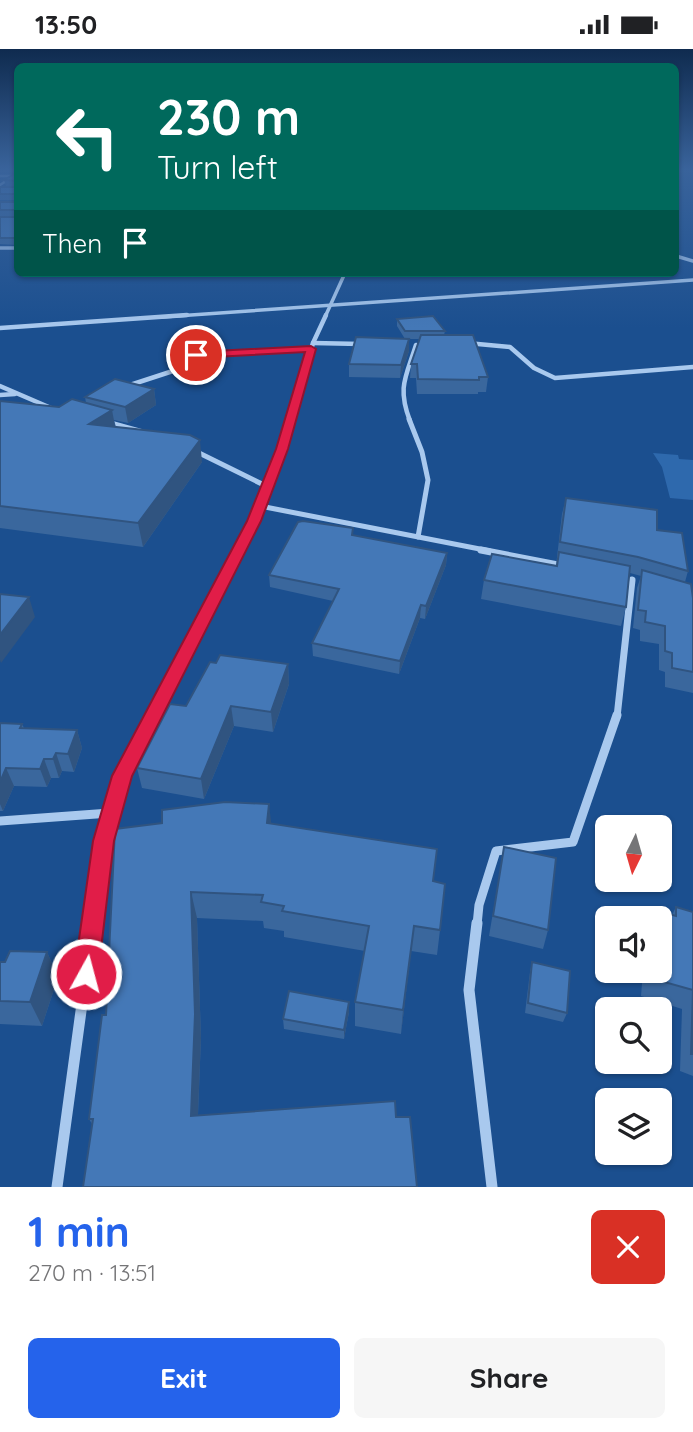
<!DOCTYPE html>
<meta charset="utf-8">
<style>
body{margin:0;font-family:Quicksand,sans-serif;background:#f6f6f6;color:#202124;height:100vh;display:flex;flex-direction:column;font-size:26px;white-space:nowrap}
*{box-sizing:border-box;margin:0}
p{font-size:23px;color:#757577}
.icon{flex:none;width:38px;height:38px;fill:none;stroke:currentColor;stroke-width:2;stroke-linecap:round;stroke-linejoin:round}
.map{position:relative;height:1138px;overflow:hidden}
.details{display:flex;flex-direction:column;background:#fff;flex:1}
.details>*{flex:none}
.banner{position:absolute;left:14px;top:14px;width:665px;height:214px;border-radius:10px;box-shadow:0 2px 5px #0004;background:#00695c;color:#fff;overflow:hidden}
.needle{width:46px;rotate:185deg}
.fabs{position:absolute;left:595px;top:766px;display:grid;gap:14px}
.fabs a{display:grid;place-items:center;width:77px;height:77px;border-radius:10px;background:#fff;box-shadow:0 2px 5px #0004;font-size:35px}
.pin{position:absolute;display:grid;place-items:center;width:60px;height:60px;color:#fff;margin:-30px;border:4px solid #fff;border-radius:50%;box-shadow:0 2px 7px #0007}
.me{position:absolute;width:77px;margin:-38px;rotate:7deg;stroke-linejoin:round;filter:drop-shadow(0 0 5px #0008)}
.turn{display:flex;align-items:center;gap:24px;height:147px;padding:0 28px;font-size:32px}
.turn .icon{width:91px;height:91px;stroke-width:2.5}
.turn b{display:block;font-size:49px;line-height:60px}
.then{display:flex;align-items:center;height:66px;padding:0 28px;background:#0003;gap:14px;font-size:26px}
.round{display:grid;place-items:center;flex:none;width:74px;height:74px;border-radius:10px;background:#f6f6f6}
.headline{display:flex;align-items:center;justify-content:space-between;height:119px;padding:0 28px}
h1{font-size:42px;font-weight:700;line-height:52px;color:#2563eb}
.action{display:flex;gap:14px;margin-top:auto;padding:14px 28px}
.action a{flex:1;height:80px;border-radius:10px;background:#2563eb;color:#fff;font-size:28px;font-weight:700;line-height:80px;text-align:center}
.action a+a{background:#f6f6f6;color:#202124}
.status{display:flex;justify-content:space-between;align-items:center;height:49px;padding:0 35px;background:#fff;direction:ltr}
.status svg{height:19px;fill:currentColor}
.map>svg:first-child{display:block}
.green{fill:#2e69ad}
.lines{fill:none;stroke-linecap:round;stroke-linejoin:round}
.street-far6{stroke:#a9c9ee;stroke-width:2.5}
.street-far5{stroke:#a9c9ee;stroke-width:3.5}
.street-far4{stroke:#a9c9ee;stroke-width:4.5}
.street-far3{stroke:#a9c9ee;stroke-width:5}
.street-far2{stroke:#a9c9ee;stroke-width:7}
.street-far1{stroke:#a9c9ee;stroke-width:9}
.street{stroke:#a9c9ee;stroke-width:11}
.wall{fill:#3a679d}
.shaded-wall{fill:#305480}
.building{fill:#4478b7;stroke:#305480;stroke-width:2}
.route{fill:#e11d48;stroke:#92132f;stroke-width:2}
</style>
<div class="status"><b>13:50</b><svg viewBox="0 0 49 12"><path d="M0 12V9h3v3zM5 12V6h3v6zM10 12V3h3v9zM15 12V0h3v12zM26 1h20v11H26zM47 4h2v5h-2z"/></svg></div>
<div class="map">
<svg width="693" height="1138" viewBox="0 0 693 1138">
<rect width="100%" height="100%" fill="#1b4f8f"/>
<path class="green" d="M653,404L678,406L679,410L693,411V451L670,449L662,418Z"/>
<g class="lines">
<g class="street-far6">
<path d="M0,127H13"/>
<path d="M0,136L18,124"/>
</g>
<g class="street-far5">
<path d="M0,199H18"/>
<path d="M676,207L693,212"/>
<path d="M162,268L693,231"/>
<path d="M325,268L345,224"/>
</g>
<g class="street-far4">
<path d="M0,279L187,266"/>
<path d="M313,294L361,295"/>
<path d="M467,294L510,298L534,319L555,329L693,318"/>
<path d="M0,337L51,359"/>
<path d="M127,337L176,321L196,306L311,300"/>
<path d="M0,346L15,345"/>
<path d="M290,372L313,294L326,266"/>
<path d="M410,372C397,338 406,328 416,296"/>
</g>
<g class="street-far3">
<path d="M409,370L422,403L428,431L418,488"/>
<path d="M107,373L143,383"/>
<path d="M193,401L268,438"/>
<path d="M260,457L490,502"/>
<path d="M238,502L254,472L291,370"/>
</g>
<g class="street-far2">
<path d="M481,501L563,517"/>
<path d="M153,668L239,501"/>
<path d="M617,668L632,531"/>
</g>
<g class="street-far1">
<path d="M0,772L110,764"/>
<path d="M93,876L104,792L122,727L154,666"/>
<path d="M477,876L479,856L496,802L573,793L617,666"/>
</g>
<g class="street">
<path d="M477,874L469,941L492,1138"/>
<path d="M57,1138L93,874"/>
</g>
</g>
<g class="wall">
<path d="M18,123V137H6L4,131Z"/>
<rect x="0" y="138" width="18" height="13"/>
<path d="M0,153H17L18,167H0Z"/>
<path d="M0,168H18V196L0,195Z"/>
<path d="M397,270L445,282L444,286L488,328L486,343H478V345H417L416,329H410L411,315L419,290H405L397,277Z"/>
<path d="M409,302L400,329L349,328V315Z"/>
<path d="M154,340L156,356L128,374L114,371L116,378L202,413L143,498L0,479V352L59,358L86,354L85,348Z"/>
<path d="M566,449L657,481L688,522L685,533L693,549V644L665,638V623L659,621V595L640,592V581L633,579L637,539L641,527L630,524L626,558L621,577L481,550L484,531L556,517L562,465Z"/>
<path d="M353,487L447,504L446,516L425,570L420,569L399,625L313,607L312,594L333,552L270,538L269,526Z"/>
<path d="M216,614L288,615L289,635L273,683L234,677L204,750L142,739L137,719L186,657Z"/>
<path d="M0,674L22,675L24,679L77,681L82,699L74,723L62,722L59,729H51L47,738L14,737L3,762H0Z"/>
<path d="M162,774H271L433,832L440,881L437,906L411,902L401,985L355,977V953L365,902L284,888V882L264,879L263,872L197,869L201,989L198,1066L92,1075L89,1070L106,966Z"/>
<path d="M504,798L548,881L543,900L489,887Z"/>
<path d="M676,858L693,863V1027L680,1022L682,960L641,947L643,922H660V870H650L654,861L672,866Z"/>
<path d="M47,903L58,928L42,977L0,975V913H5Z"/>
<path d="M532,913L567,964L563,973L525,964L530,923Z"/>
<path d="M349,953V963L344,990L284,980L283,970Z"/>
</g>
<g class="shaded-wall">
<path d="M0,119H18V121L0,123Z"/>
<path d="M409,290V302L400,329L401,316Z"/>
<path d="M154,340L156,356L128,374L125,358Z"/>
<path d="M112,361L116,382L89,375Z"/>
<path d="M200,391L202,413L143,498L138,474Z"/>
<path d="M447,504L446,516L425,570L426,557Z"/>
<path d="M29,548L35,568L1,614L0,611V586Z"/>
<path d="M421,556L420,569L399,625L400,612Z"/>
<path d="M288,615L289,635L273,683L271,663Z"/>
<path d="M231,657L234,677L204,750L201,730Z"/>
<path d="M77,681L82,699L74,723L68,705Z"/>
<path d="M56,704L62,722L59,729L53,710Z"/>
<path d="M44,710L51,729L47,738L40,720Z"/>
<path d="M6,719L14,737L3,762L0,755V733Z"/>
<path d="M269,755L272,781L267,774Z"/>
<path d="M191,843L197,869L201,989L197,1088L191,1067Z"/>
<path d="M414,877L411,902L401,985L403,961Z"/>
<path d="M47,903L58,928L42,977L30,953Z"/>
<path d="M349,953V963L344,990V981Z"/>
</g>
<g class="building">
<path d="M18,123V132L4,131Z"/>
<rect x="0" y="138" width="18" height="7"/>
<rect x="0" y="153" width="18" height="8"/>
<rect x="0" y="168" width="18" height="21"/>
<path d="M433,267L445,282H405L397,270Z"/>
<path d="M421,286H473L488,328H479V331L418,330L417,315H411Z"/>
<path d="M356,288L409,290L401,316L349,315Z"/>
<path d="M115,330L154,340L125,358L85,348Z"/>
<path d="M72,350L112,361L89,375L190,386L200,391L138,474L0,457V352L59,358Z"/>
<path d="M566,449L657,461V481L682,484L688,522L638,508L560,493Z"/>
<path d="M303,472L353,479L352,486L447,504L426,557L421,556L400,612L312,594L339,540L269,526L298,473Z"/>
<path d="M559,503L630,517L626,558L484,531L492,505L557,517Z"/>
<path d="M642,521L691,535L693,549V623L672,619V604L665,602V577L645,573L646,562L638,561Z"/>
<path d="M0,545L29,548L0,586Z"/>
<path d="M220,606L288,615L271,663L231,657L201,730L137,719L170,655L186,657L210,613L216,614Z"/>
<path d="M0,674L22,675L20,679L77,681L68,705L56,704L53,710H44L40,720L6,719L0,733Z"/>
<path d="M225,753L269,755L267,774L437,800L433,832L445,835L440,881L414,877L403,961L355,953L369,877L282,862L284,857L261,853L263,846L191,843L195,965L191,1067L395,1052L396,1068H410L417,1138H83L93,1070H89L102,966H106L115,780L162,774V761Z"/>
<path d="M504,798L556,809L548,881L493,867Z"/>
<path d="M676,858L693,863V1005H691L693,941L650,929V922H660V870H653L654,861L676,867Z"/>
<path d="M10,902L47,903L30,953L0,952V913H5Z"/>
<path d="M532,913L570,922L567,964L528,954Z"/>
<path d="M289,942L349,953L344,981L283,970Z"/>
</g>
<linearGradient id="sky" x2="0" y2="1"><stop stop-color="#0f2b4f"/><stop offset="0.43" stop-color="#39639b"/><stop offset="1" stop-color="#39639b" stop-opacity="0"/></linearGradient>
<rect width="693" height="279" fill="url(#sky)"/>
<path class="route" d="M311,297L316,300L288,400L261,472L132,727L114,792L98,925L95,933L86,937L78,933L74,925L93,792L112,727L247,472L276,400L305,303L196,309L191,306L196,303Z"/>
</svg>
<div class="fabs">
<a><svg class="needle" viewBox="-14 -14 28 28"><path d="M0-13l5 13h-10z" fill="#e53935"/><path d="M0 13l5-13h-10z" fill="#757577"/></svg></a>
<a><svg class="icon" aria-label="sound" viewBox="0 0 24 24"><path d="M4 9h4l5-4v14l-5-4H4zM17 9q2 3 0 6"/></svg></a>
<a><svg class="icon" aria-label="search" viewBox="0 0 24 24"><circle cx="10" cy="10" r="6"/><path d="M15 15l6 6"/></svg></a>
<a><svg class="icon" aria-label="layers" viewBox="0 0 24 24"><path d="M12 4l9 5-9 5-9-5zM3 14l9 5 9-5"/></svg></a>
</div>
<div class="pin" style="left:196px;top:306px;background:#d93025"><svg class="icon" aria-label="arrive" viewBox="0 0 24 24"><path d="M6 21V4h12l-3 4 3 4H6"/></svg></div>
<svg class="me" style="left:86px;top:925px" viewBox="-20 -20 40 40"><circle r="17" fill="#e11d48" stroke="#fff" stroke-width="3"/><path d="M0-11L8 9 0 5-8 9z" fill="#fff"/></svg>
<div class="banner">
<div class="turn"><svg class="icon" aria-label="left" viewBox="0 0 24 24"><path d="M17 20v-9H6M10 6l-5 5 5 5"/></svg><div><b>230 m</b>Turn left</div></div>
<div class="then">Then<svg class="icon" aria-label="arrive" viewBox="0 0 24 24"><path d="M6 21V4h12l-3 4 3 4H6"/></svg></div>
</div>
</div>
<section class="details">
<div class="headline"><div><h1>1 min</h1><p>270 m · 13:51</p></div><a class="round" style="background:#d93025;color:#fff"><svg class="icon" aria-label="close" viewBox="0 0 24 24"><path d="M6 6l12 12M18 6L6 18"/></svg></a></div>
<div class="action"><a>Exit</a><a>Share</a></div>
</section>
